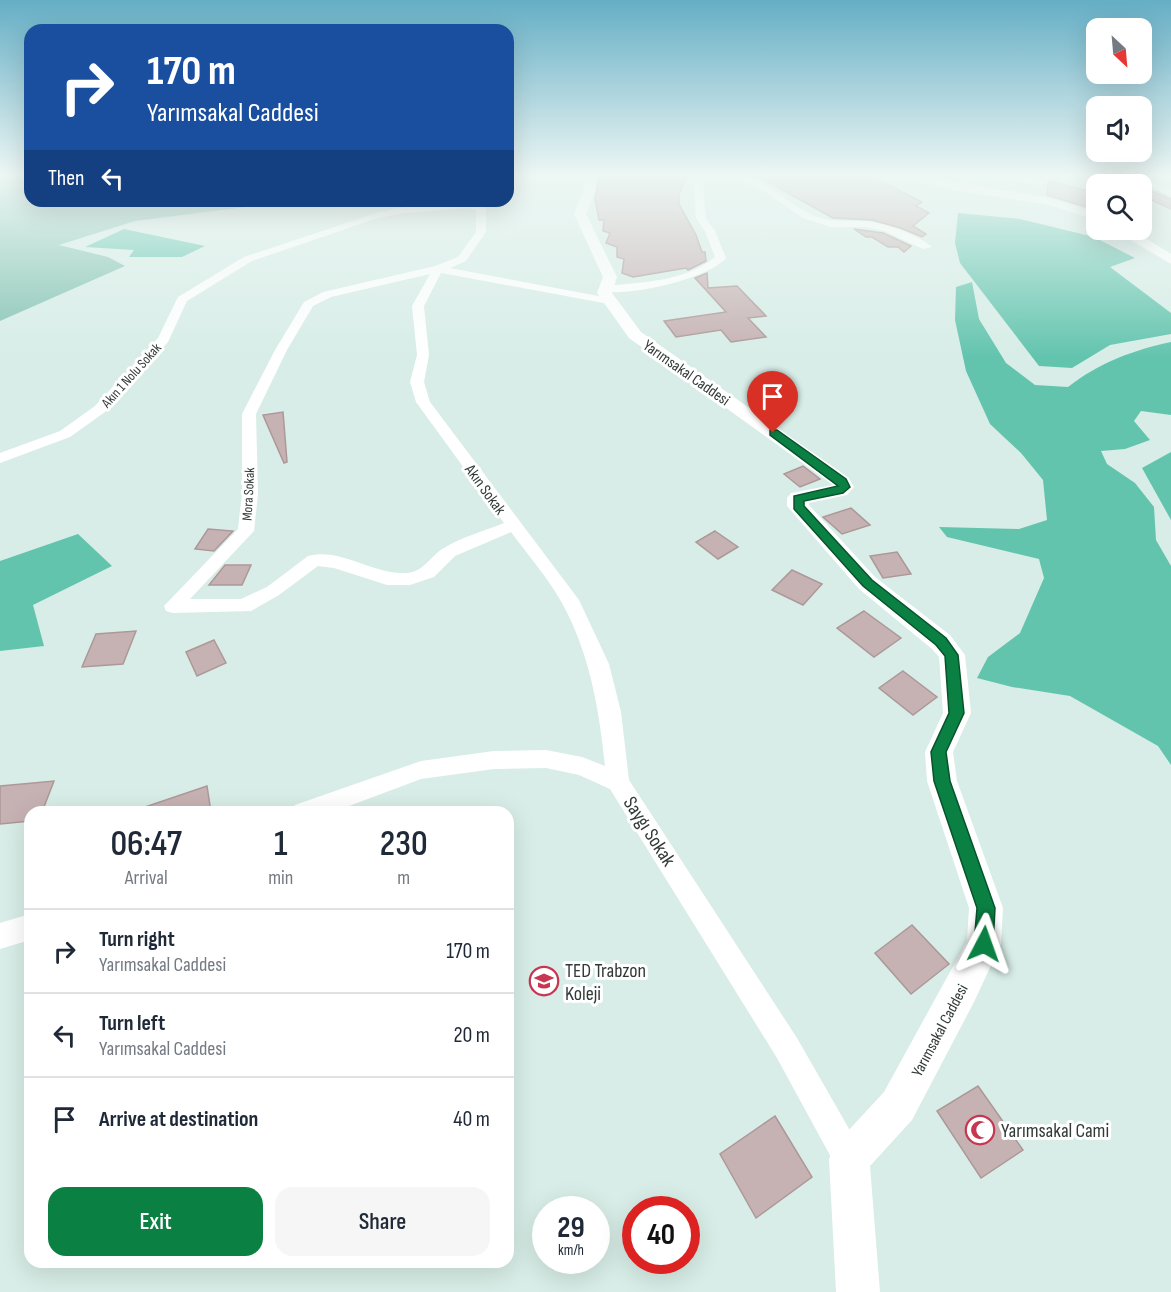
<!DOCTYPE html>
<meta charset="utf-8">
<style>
body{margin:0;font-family:"Sofia Sans Condensed",sans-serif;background:#f6f6f7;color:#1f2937;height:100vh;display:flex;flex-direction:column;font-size:22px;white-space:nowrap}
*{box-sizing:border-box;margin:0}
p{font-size:20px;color:#747a83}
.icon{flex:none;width:33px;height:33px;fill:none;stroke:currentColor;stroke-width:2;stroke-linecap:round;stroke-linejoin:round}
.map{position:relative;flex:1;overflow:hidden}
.drawer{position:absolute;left:24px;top:806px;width:490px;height:462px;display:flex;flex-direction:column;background:#fff;border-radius:18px;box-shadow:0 6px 24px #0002}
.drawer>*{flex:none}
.hud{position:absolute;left:24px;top:24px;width:490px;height:183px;border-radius:18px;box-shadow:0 6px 24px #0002;background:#1a4fa0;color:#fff;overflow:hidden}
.needle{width:39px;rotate:154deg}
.tools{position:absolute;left:1086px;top:18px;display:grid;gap:12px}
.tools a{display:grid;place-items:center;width:66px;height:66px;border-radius:12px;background:#fff;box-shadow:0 6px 24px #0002;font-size:30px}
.speed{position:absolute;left:532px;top:1196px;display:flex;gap:12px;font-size:30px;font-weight:700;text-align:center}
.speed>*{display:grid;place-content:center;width:78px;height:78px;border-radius:50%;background:#fff;box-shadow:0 6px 24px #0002;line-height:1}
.speed small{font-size:15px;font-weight:400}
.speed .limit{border:9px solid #d22;background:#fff;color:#111}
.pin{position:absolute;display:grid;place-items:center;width:51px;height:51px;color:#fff;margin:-62px -26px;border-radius:50% 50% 50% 0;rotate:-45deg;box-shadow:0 0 6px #0007}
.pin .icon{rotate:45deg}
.me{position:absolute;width:66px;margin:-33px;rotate:4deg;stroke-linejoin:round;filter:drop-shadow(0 0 4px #0008)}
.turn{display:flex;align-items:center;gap:21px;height:126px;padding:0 24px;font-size:27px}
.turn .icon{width:78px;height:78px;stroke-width:2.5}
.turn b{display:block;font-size:42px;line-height:51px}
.then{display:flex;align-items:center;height:57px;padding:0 24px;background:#0003;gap:12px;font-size:22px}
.eta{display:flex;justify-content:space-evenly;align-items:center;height:102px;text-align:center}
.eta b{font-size:36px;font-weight:600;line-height:42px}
.action{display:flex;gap:12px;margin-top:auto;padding:12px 24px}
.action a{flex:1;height:69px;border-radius:18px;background:#0b8043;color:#fff;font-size:24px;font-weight:600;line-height:69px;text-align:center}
.action a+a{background:#f6f6f7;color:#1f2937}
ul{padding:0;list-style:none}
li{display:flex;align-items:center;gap:18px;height:84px;padding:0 24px;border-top:2px solid #e0e1e3}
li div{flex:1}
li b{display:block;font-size:22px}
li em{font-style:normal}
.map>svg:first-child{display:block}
.green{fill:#85c3b3}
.forest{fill:#63c4ae}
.building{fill:#c7b2b3;stroke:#ad9899;stroke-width:1.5}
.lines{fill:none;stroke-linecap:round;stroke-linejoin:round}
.minor{fill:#fff;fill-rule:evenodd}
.tertiary{fill:#fff;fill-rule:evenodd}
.route{fill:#0b8043;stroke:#07532c;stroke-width:1.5}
.labels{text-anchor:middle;stroke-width:6;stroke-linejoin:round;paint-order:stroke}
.far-street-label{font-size:14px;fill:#313a37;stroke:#fff}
.street-label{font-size:16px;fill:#313a37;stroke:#fff}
.near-street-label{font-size:20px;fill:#313a37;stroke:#fff}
.near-poi-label{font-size:20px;fill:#313a37;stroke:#fff;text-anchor:start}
</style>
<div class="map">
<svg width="1171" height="1292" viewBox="0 0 1171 1292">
<rect width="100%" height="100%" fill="#d8ede7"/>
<path class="green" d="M0,176H30V201H293L135,221L59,245L108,257L125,266L0,321Z"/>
<g class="forest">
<path d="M958,213L1020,219L1094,237L1135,258L1110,267L1171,313V334L1110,345L1072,368L1039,366L960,263L955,243Z"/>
<path d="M124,229L205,246L182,257H129L134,250L85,247Z"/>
<path d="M972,282L979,319L1006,363L1035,385L1068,387C1099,363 1133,350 1171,342V415L1141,411L1134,421L1150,440L1125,449L1101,451L1107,464L1135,483L1154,507L1156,540L1171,566V765L1158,746L1070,696L1012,687L977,678L988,657L1020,633L1044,578L1039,559L947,537L939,527L1019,529L1047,520L1043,480L1021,453L990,424L966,371L955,320L956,287Z"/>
<path d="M1171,452V520L1142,468Z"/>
<path d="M78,534L112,566L33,605L44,646L0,651V561Z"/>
</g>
<g class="building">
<path d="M599,176H687L679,193V204L696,235L702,252H705L706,261L688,270L686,268L633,277L622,273L624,259L617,257V247L606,243L610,233L603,231L604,220H599L595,199Z"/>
<path d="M757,176H871L922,202L916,206L929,213L913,226L926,234L922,237L901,228L872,220L833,218Z"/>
<path d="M1051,181L1096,193V210L1047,195L1048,183Z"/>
<path d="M1142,187L1171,199V209L1142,196Z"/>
<path d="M854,229L883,233L911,246L904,252L898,247H888L872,237H866Z"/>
<path d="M707,273L708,288L737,286L766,316L748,318L766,337L731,342L721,330L676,337L664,321L726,312L695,278Z"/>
<path d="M283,412L287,462L284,463L263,415Z"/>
<path d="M803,466L820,479L800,487L784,474Z"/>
<path d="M851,508L870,525L842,534L823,517Z"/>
<path d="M208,529L233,531L214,551L195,549Z"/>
<path d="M715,531L738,547L718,559L696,542Z"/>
<path d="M897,552L911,574L883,578L870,556Z"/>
<path d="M225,565H251L242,585H209Z"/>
<path d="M792,570L822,584L803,605L772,590Z"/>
<path d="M864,611L901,638L874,657L837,628Z"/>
<path d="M136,631L123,664L82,667L96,634Z"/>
<path d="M214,640L226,663L197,676L186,652Z"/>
<path d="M903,671L937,697L913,715L879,688Z"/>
<path d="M54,781L42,812H30V821L0,824V786Z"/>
<path d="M207,786L211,812H142V808Z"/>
<path d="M912,925L949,964L911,994L875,953Z"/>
<path d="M978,1086L1023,1150L981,1178L937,1111Z"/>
<path d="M775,1116L812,1177L756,1218L720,1154Z"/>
</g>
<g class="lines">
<g class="minor">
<path d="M700,176H708L703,184L706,218L715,231L726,258C708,279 628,297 601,291V287L605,286C642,282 685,282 715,257L705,231L696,218L694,184Z"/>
<path d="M733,176C765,176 783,201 810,214C828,223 845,220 864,221C882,222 919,235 932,247L923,249L884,231L866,227H831L803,218L759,188Z"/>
<path d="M996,176L1040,179L1045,176H1054L1042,185L1000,179Z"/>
<path d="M1100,176C1126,176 1148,179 1171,190V197L1147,185L1104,179Z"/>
<path d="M471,202L486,208V232L466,261L450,268L609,298L615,301L609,304L441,273L424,306L429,355L424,382L430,402L579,600L609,664L621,712L629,780L797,1038L860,1148L865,1159L860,1170L849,1175L838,1170L777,1058L610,789L579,775L546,768L494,769L421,779L333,812H292L295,805L421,761L494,751L546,750L582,757L605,766C599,709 590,654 562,603C548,578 528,555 511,532L455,556L434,577L410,585H387L334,568L318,566L279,595L251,611L173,613L166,611L164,606L238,529L242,494V414L275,350L304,302L323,292L435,266L458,257L476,232V210L470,208L405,213L378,218L252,261L187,301L168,342L105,412L70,437L0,463V453L60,431L95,406L158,338L178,297L244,257L376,213L405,207ZM430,274L412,306L417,355L410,382L416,402L504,523C484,531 462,537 444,548C430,556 425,571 407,573C373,575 341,547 308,556L267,587L241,599H190L254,531L258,494L256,414L287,350L313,306L331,297Z"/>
<path d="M30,914V940L0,949V923Z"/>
</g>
<g class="tertiary">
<path d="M585,176H597L595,192L586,214L617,277L612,293L641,332L849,478L854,487L847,495L809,503V505L875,577L950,635L965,655L971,713L953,752L957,781L1003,908L1001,944L974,1002L912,1120L870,1166L880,1292H836L829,1159L835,1145L884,1092L967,941L969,908L927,781L925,752L943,713L939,657L932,649L859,589L787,506V498L791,493L833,485L629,338L597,293L603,277L574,214L583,192Z"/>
<path d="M902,176H921L1050,198L1096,212V220L1049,205L955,190L904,178Z"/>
<path d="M1118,230H1132L1171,254V264L1119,233Z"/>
</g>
</g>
<linearGradient id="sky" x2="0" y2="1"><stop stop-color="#65aec5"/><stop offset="0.49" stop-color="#edf7f4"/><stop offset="1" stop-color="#edf7f4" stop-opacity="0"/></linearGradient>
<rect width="1171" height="357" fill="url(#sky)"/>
<path class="route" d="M770,430H777L846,479L850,487L843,493L804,501V506L872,580L946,638L958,655L964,713L946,752L950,781L995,908L993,944L990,950L984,953L977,950L974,944L977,908L934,781L931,752L949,713L945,656L936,645L863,586L794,509V496L838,486L770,435Z"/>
<defs>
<g id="school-ring" transform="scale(1.5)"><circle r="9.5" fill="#fff" stroke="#c73751" stroke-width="1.5"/><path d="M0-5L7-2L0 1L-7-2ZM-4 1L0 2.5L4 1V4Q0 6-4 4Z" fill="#c73751"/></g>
<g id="mosque-ring" transform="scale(1.5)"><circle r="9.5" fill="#fff" stroke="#c73751" stroke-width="1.5"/><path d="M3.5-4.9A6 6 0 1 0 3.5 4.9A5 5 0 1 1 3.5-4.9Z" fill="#c73751"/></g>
</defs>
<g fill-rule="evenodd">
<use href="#school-ring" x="544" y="981"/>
<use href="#mosque-ring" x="980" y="1130"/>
</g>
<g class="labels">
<g class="far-street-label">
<text transform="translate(131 375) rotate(-48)" y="5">Akın 1 Nolu Sokak</text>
<text transform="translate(248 494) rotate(-87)" y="5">Mora Sokak</text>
</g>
<g class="street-label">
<text transform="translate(687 372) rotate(35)" y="6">Yarımsakal Caddesi</text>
<text transform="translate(486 489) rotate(54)" y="6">Akın Sokak</text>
<text transform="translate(939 1030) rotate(-62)" y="6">Yarımsakal Caddesi</text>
</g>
<g class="near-street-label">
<text transform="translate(650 831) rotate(57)" y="7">Saygı Sokak</text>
</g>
<g class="near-poi-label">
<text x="565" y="977">TED Trabzon<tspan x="565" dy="23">Koleji</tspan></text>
<text x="1001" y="1137">Yarımsakal Cami</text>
</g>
</g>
</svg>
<div class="tools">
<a><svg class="needle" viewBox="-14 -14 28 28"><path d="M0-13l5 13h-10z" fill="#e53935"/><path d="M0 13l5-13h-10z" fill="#747a83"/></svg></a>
<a><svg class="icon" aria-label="sound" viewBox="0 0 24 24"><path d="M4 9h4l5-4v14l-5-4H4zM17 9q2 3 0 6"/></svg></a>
<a><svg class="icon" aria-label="search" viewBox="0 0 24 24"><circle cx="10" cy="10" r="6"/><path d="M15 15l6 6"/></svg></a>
</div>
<div class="speed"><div>29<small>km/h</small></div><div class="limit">40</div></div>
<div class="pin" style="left:773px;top:433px;background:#d93025"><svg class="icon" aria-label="arrive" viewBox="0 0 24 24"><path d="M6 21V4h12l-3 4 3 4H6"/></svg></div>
<svg class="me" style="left:984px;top:944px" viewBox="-20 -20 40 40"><path d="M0-17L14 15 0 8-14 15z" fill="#0b8043" stroke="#fff" stroke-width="4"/></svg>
<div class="hud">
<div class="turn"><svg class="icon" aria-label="right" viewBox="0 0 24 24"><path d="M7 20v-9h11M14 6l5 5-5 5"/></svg><div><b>170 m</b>Yarımsakal Caddesi</div></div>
<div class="then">Then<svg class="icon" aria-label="left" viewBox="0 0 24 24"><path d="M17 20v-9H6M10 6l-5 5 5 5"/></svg></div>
</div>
<section class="drawer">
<div class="eta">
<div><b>06:47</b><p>Arrival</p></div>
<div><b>1</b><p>min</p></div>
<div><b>230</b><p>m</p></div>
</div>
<ul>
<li><svg class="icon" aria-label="right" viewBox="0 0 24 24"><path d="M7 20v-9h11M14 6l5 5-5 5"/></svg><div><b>Turn right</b><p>Yarımsakal Caddesi</p></div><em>170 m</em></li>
<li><svg class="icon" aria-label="left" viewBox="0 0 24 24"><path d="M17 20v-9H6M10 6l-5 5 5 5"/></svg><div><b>Turn left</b><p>Yarımsakal Caddesi</p></div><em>20 m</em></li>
<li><svg class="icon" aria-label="arrive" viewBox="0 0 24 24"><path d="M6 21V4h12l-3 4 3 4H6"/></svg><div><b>Arrive at destination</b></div><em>40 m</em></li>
</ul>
<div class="action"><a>Exit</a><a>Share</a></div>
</section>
</div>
